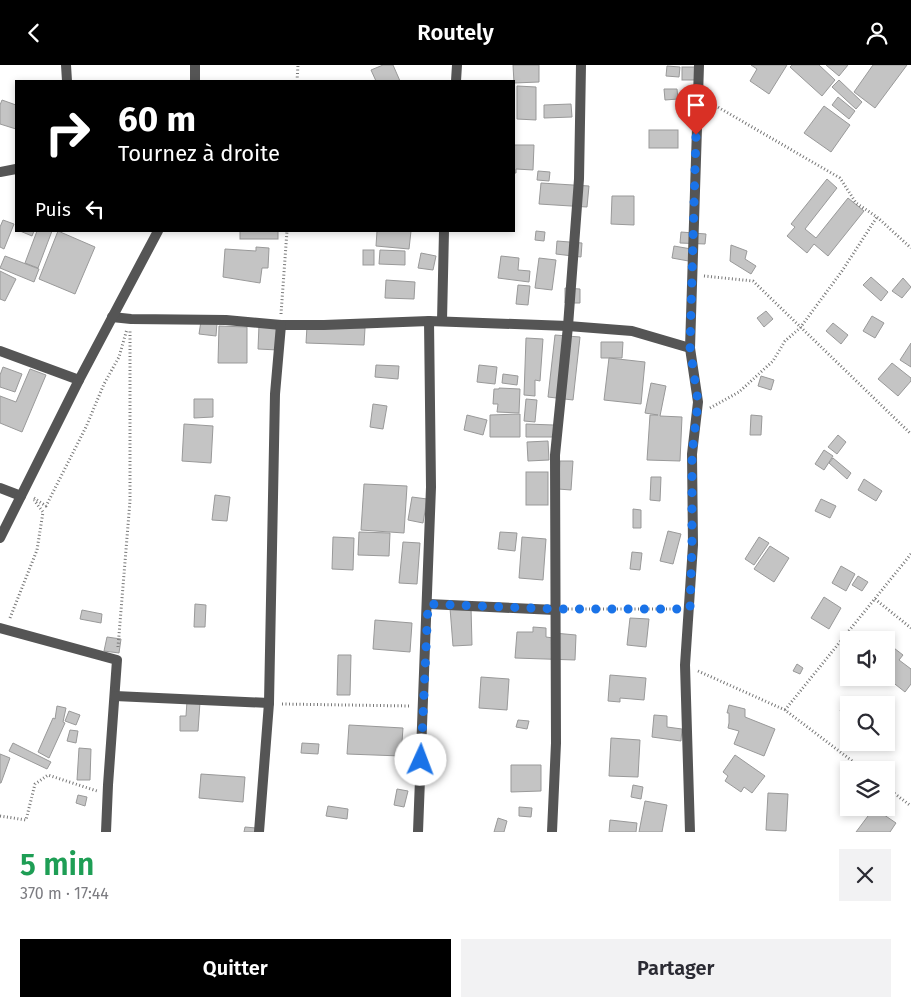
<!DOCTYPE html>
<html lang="fr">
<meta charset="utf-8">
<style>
body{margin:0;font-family:"Fira Sans",sans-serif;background:#f2f2f3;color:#2b2b33;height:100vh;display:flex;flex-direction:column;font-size:19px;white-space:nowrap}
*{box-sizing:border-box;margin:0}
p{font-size:16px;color:#7c7c81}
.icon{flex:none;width:28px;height:28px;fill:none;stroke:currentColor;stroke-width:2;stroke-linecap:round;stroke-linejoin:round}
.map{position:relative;height:767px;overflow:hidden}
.sheet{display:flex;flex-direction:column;background:#fff;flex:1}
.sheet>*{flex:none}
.guide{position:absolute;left:15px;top:15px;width:500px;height:152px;border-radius:0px;box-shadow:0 2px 8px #0003;background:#000;color:#fff;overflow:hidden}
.controls{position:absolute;left:840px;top:566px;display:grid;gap:10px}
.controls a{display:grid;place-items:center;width:55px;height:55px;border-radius:0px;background:#fff;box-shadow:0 2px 8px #0003;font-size:25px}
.pin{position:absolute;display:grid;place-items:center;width:42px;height:42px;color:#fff;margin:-51px -21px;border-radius:50% 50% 50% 0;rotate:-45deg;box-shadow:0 0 5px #0007}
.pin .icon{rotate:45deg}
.me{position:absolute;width:55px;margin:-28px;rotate:2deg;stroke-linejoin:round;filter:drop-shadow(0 0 4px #0008)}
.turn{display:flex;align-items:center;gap:18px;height:105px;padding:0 20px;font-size:22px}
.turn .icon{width:65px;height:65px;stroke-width:2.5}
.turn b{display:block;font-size:35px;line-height:42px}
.then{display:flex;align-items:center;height:48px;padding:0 20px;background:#0003;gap:10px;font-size:19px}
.round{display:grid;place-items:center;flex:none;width:52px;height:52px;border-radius:0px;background:#f2f2f3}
.overview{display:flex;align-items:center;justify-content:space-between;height:85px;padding:0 20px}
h1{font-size:30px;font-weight:600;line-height:38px;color:#1e9e55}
.button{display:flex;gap:10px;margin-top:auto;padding:10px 20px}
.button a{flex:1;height:58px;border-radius:0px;background:#000;color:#fff;font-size:20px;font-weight:600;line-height:58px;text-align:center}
.button a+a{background:#f2f2f3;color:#2b2b33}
header{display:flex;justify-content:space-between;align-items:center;height:65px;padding:0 20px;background:#000;color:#fff;font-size:22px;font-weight:600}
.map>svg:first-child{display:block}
.building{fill:#c4c4c4;stroke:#999}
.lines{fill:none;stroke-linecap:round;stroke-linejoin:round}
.path{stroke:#777;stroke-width:3;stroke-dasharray:1 2.5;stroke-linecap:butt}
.street{stroke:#555;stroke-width:10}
.route{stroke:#1a73e8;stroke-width:9;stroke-dasharray:0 16.2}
</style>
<header><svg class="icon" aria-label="back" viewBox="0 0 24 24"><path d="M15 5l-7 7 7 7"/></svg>Routely<svg class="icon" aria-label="person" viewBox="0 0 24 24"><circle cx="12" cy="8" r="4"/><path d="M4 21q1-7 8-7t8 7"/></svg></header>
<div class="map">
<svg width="911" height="767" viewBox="0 0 911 767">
<rect width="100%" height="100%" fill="#fff"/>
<g class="building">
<path d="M383,0H393L400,16H376L371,5Z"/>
<path d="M513,0H539V17L514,18Z"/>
<path d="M751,0H787L769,29L750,16L757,4Z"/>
<path d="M792,0H819L835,15L822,31L790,2Z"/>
<path d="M826,0H848L839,11Z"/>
<path d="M873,0H907L875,43L854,27Z"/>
<path d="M667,1L680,2L679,12L666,11Z"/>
<rect x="682" y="2" width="18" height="13"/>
<path d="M839,15L862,37L856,44L832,22Z"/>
<path d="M517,21L536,22V55L517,54Z"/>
<path d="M664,24H677L678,34L665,35Z"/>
<path d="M838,32L855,46L849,54L832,40Z"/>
<path d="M2,35L16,40V64L0,59V40Z"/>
<path d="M571,39L572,52L544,53V40Z"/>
<path d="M824,41L850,60L831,87L804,68Z"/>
<rect x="649" y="65" width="29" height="18"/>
<path d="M514,80H534L533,105L516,104V108H514Z"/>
<path d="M538,106L550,107L549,116L537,115Z"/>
<path d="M827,114L837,123L805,164L816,173L848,133L864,146L828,191L814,179L807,188L787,171L795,162L791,159Z"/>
<path d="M541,118L589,121L587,142L539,139Z"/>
<path d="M612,131H634V160L611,159Z"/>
<path d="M3,155L14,159L4,184L0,182V162Z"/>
<path d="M20,166H34L32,171Z"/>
<path d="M37,166H52L38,203L25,198Z"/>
<path d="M58,166L95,182L75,229L39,214Z"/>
<rect x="240" y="166" width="38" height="8"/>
<path d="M377,166H411L409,184L376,181Z"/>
<path d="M536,166L545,167L544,176L535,175Z"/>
<path d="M681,167L706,169L705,179L680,178Z"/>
<path d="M557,176L582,178L581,192L556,189Z"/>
<path d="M731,180L747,186L745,194L756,201L751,209L730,196Z"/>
<path d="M674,181L697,185L694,197L672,193Z"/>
<path d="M256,182L269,183L268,203H262L260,218L223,212L225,184L256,186Z"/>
<rect x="363" y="185" width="11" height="15"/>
<path d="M380,185L405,186V200L379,199Z"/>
<path d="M421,188L436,191L433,205L418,203Z"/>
<path d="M5,191L39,204L34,217L0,203Z"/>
<path d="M501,191L519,193L518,205L530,206L529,217L498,213Z"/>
<path d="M539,193L556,195L552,225L535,223Z"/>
<path d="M0,206L16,214L5,236L0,234Z"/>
<path d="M871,212L888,227L881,236L863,220Z"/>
<path d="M903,213L911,222L902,233L892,226Z"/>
<path d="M386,215L415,217L414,234L385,233Z"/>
<path d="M518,220L530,221L528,240L516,239Z"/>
<path d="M565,223L580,224V238H565Z"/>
<path d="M766,246L773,254L764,262L757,253Z"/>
<path d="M872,251L884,258L875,273L863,266Z"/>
<path d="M201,256L217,258L216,271L199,269Z"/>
<path d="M833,258L848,270L841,279L826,266Z"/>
<path d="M259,260H279L278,285L258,284Z"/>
<path d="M219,261L247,262V298H218Z"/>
<path d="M307,261L365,263L364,280L306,278Z"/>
<path d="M555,270L580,272L573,335L548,332Z"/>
<path d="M526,273L543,274L540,316L535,315V331L524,330Z"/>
<path d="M601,277H623L622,293H601Z"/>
<path d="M911,278V302L900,295Z"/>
<path d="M609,293L645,297L641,339L604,335Z"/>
<path d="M892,298L911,313V316L898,331L878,314Z"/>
<path d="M376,300L399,301L398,314L375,312Z"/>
<path d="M479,300L497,302L495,319L477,317Z"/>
<path d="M3,302L22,309L15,327L0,322V310Z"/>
<path d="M30,304L46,310L22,367L0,358V331L16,337Z"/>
<path d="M503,309L518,311L517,320L502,318Z"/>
<path d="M761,311L774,315L771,325L758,321Z"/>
<path d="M651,318L666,321L660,351L682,352L680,396L647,395L650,350H658L645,348Z"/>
<path d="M499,323L520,324L519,348L497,347L498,339H493L494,324H499Z"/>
<path d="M194,334H213V352L194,353Z"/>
<path d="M526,334L537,335L535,357L524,356Z"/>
<path d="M373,339L387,341L383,364L370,362Z"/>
<path d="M520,349V372H490V350Z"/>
<path d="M467,350L487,355L483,370L464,365Z"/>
<path d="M751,350L762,351L761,370H750Z"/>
<path d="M184,359L213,361L211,398L182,396Z"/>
<path d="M526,359L554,360V372H526Z"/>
<path d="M838,370L846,377L837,389L828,382Z"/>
<path d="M548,376L549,395L528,396L527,377Z"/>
<path d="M824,385L833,391L824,405L815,399Z"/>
<path d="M833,393L851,408L847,414L829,398Z"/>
<path d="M560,396H573L571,425L558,424Z"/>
<rect x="526" y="407" width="22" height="33"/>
<path d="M651,412H661L660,436L650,435Z"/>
<path d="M864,414L882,426L876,436L858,425Z"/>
<path d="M364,419L407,421L404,468L361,465Z"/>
<path d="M215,430L230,432L227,456L212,455Z"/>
<path d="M412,432L427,434L423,458L408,455Z"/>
<path d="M821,434L836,441L830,453L815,446Z"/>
<path d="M633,444L641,445V463H633Z"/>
<path d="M668,466L681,469L673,499L660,496Z"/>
<path d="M359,467L390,468L389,491L358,490Z"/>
<path d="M500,467L517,468L515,486L498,484Z"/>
<path d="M333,472L354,473L353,505L332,504Z"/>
<path d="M522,472L546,474L543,515L519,513Z"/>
<path d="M759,472L769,478L754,500L745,494Z"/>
<path d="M403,477L420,478L417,519L399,518Z"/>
<path d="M770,481L789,493L774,517L754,504Z"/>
<path d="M632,487L642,488L640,505L630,504Z"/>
<path d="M841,501L855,509L846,526L832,518Z"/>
<path d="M858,511L868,517L862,526L852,520Z"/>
<path d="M824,532L841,543L829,564L811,553Z"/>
<path d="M195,539L206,540L205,562H194Z"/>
<path d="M471,542L472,580L453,581L450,543Z"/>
<path d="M82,545L102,549L101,558L80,554Z"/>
<path d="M630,553L649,554L646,582L627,580Z"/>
<path d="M375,555L412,558L410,587L373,584Z"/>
<path d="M533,562L546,563V572L553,573L554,568L576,570L575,595L515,593L517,567H533Z"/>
<path d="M107,572L121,574L119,588L104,586Z"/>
<path d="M890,580L903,590L899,595L911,604V619L905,627L886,612V585Z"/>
<path d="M338,590H351L350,630H337Z"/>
<path d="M797,599L803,603L800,609L793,606Z"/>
<path d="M610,610L646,613L644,635L620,633V637L608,636Z"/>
<path d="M481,612L509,614L507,645L479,643Z"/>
<path d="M187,636L200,637L198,666H180V651H186Z"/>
<path d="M846,636L852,639L849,640V644L845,649L840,646Z"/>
<path d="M729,640L745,644V652L775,664L764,691L734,679L739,666L728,663L729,658V648H727Z"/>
<path d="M57,641L66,643L63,657L65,658L49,693L38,687L53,653L55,654Z"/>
<path d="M69,646L80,650L76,660L65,656Z"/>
<path d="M654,650L667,651V662L682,664L681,676L652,672Z"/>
<path d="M518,655L529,656L527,664L516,662Z"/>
<path d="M349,660L403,663L401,691L347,689Z"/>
<path d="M70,665L78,666L76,678L67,676Z"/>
<path d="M611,673L640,675L638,712L609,711Z"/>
<path d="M13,678L51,697L47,704L9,686Z"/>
<path d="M302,678L319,679L318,689L301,688Z"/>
<path d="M79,683L91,684L90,715H77Z"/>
<path d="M0,689L10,693L1,718H0Z"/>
<path d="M735,690L765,711L752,728L744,722L741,727L725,716L728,711L723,707Z"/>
<path d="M511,700H541V726L511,727Z"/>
<path d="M201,709L245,712L243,737L199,733Z"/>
<path d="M633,720L643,722L641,734L631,732Z"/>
<path d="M397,724L408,726L404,742L394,740Z"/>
<path d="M768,728L788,729L786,766L766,765Z"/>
<path d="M78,730L87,732L85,741L76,738Z"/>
<path d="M645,736L667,740L662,767H639Z"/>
<path d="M328,741L348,744L347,754L326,751Z"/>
<path d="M519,742L532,743L531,752L519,751Z"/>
<path d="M874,743L896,758L890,767H856Z"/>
<path d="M498,753L507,756L504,767H494Z"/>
<path d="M610,755L637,758L636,767H609Z"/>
<path d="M245,762L256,763V767H244Z"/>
</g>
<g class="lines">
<g class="path">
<path d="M297,16L298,0"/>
<path d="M709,37L840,113L856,138L877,152L911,183"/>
<path d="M704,211L753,216L911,369"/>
<path d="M281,249L287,166"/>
<path d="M710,343L739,327L773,296L785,276L800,263L842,206L877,152"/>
<path d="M34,433L46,441L86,362L104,319L119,292L127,264"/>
<path d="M875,534L911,563"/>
<path d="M568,544H676"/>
<path d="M10,553L37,485L43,447L34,435"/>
<path d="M118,582L130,436V266"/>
<path d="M698,606L785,645L864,705"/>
<path d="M282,639L410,641"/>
<path d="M785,645L911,489"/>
<path d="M886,722L911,741"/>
<path d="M0,751L26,755L35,719L48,710L97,726"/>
</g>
<g class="street">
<path d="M66,0L67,16"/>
<path d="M195,0V16"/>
<path d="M456,16L457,0"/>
<path d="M0,107L16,104"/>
<path d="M112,252L131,254L226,255L281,260H324L429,256L568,261L632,266L690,283"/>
<path d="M442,256L444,166"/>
<path d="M0,286L79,315"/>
<path d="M0,423L21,431"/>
<path d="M0,473L79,315L158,166"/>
<path d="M428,539L555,545"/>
<path d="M0,563L117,595L108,720L106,767"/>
<path d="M115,631L269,638"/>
<path d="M259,767L269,638L275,329L281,260"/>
<path d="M418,767L431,422L429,256"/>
<path d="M552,767L556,678L555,390L568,261L579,114L581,0"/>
<path d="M690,767L685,600L693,480L692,389L698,337L690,283L699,0"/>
</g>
</g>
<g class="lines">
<path class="route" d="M421,695L428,539L555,544H690L692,480V389L698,337L690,282L696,70"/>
</g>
</svg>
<div class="controls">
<a><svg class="icon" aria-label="sound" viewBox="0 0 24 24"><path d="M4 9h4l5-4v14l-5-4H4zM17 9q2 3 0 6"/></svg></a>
<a><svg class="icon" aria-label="search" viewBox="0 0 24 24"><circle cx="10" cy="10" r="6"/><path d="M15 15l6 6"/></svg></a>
<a><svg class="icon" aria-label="layers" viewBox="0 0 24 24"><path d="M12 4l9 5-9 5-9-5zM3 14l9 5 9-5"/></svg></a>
</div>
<div class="pin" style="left:696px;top:70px;background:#d93025"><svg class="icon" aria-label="arrive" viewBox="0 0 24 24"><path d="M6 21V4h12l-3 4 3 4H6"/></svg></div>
<svg class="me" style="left:421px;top:695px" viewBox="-20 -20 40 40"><circle r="19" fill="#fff"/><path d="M0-13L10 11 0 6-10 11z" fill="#1a73e8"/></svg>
<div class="guide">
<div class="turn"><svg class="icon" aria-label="right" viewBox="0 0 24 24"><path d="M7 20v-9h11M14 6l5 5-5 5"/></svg><div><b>60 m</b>Tournez à droite</div></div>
<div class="then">Puis<svg class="icon" aria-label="left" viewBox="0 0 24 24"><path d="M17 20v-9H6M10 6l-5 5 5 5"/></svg></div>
</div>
</div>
<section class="sheet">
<div class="overview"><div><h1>5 min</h1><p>370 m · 17:44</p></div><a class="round"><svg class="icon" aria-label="close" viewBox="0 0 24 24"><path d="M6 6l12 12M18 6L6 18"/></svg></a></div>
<div class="button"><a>Quitter</a><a>Partager</a></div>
</section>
